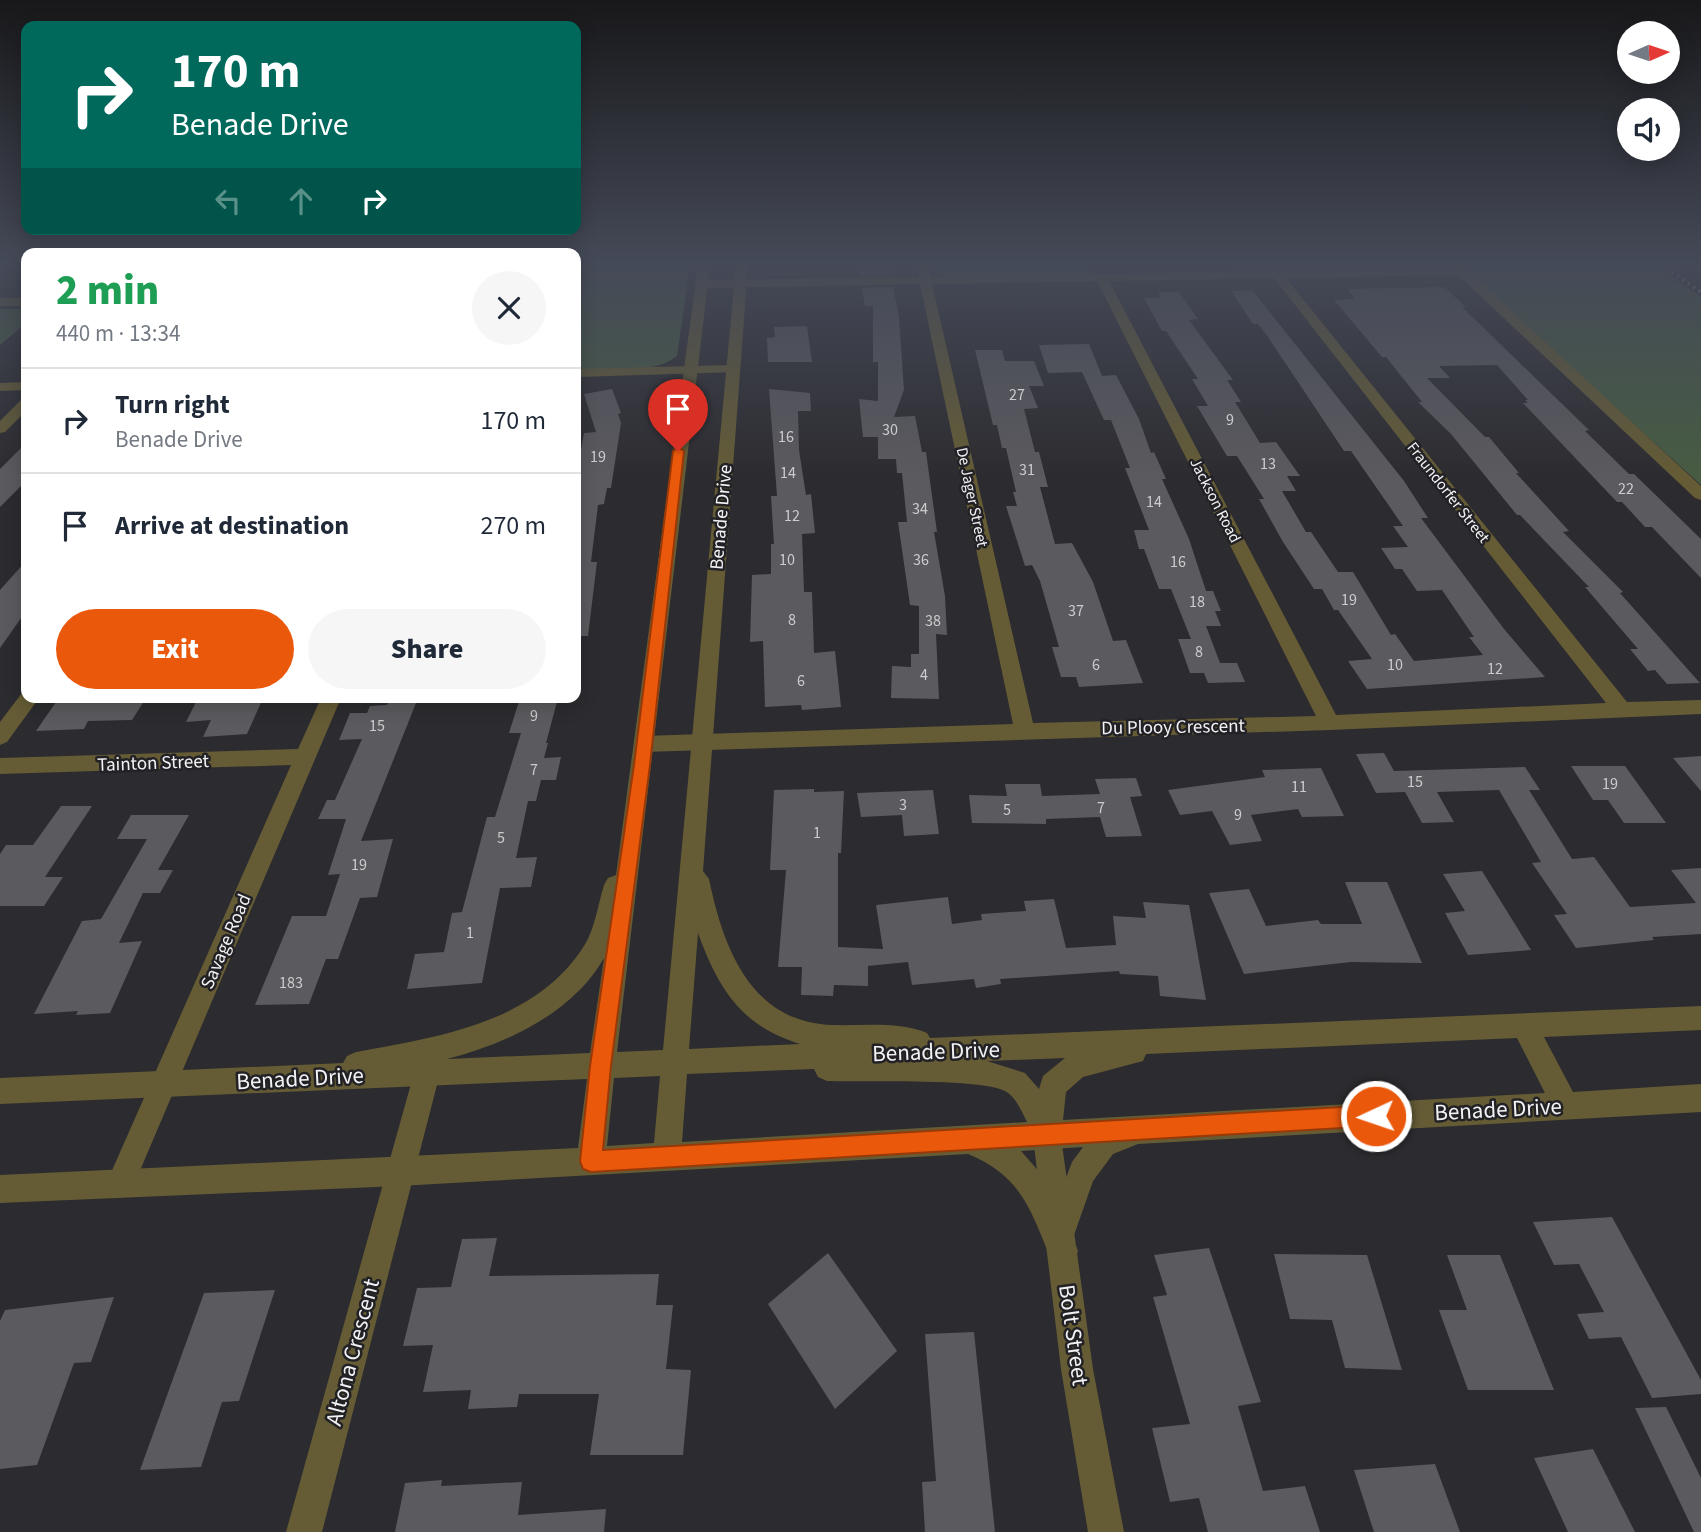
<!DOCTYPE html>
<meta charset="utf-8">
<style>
body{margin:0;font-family:"Source Sans 3",sans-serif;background:#f6f6f7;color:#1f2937;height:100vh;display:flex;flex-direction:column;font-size:26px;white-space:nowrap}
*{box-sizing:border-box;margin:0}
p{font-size:23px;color:#747a83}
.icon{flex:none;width:38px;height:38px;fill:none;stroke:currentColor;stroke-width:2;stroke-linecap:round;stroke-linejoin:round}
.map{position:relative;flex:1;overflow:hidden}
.details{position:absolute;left:21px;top:248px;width:560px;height:455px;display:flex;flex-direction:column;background:#fff;border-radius:14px;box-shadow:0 4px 18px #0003}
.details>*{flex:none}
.hud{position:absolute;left:21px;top:21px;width:560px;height:214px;border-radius:14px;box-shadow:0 4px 18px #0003;background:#00695c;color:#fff;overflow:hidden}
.needle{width:46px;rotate:87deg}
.tools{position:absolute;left:1617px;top:21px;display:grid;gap:14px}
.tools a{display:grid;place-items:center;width:63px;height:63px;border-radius:50%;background:#fff;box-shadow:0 4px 18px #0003;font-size:35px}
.pin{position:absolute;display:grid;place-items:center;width:60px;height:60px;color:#fff;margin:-72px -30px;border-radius:50% 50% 50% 0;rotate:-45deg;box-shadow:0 0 7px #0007}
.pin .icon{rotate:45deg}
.me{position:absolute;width:77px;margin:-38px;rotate:267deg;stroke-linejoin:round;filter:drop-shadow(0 0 5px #0008)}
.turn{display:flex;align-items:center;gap:24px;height:147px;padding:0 35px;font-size:32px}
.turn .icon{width:91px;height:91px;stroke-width:2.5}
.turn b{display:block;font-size:49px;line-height:60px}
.lanes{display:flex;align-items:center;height:66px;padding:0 35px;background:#0003;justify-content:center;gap:35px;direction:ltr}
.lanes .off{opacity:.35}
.round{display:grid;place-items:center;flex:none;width:74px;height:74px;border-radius:37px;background:#f6f6f7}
.headline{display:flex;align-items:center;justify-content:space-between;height:119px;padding:0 35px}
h1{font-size:42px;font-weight:800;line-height:52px;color:#1e9e55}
.button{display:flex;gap:14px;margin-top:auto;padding:14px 35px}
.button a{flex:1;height:80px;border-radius:42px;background:#ea580c;color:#fff;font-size:28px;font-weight:800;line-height:80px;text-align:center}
.button a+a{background:#f6f6f7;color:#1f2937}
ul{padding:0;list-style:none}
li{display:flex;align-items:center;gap:21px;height:105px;padding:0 35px;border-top:2px solid #e0e1e3}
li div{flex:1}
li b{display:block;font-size:26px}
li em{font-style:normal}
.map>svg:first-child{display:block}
.green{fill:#475c42}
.building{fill:#5b5a5e}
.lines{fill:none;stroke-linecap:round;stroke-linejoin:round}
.minor{fill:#655c35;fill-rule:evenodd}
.tertiary{fill:#655c35;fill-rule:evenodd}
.rail{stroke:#b3b2b5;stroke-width:3.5;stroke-dasharray:2 4.5;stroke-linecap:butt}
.route{fill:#ea580c;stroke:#983908;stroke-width:2}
.labels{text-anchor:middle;stroke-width:5;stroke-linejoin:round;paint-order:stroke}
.number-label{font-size:16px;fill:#cccbce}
.far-street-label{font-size:16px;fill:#f2f1f4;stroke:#222125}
.street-label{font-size:19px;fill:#f2f1f4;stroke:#222125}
.near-street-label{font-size:23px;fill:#f2f1f4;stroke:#222125}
</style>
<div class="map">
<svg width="1701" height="1532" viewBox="0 0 1701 1532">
<rect width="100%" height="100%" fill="#2c2b2f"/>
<g class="green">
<path d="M576,265H690L677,356C652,376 607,368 576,369Z"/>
<path d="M930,265H1086L1090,274L953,277L939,274Z"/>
<path d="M1458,265H1655L1701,297V485Z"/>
<path d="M0,309H26V323L0,345Z"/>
</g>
<g class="building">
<path d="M858,265H888L890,275H860Z"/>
<path d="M893,287L899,317L904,390L894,417L915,416L922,452H926L937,532H934L945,596L947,635L936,634L939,699L891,698L892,666L911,667V654H919V606L910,605L898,522H907L902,473H897L896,459H878V437H863L859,399L878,401V362H873V306H865L862,288Z"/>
<path d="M1444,287L1466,307H1462L1589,430L1585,431L1629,474H1634L1701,539V578L1652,527H1645L1622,502H1617L1523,403H1528L1525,400H1528L1497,365L1439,366L1450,378H1427L1485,437H1489L1519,473H1516L1569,531L1563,532L1623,592L1620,593L1700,683L1667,684L1655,670L1648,671L1630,649H1638L1585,587H1589L1520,515H1517L1451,434L1418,402H1422L1386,357H1382L1334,300L1355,299L1347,289Z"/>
<path d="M1252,290L1404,481L1428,518H1421L1504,629L1545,677L1367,689L1348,661L1372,659L1338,610H1334L1322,589H1314L1283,542L1259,499H1264L1237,456H1227L1197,406H1208L1192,379H1198L1166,331H1162L1144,298H1161L1158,292H1179L1198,319L1189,320L1233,380H1227L1241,402H1235L1260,443L1276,442L1300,476H1287L1296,491H1282L1306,532H1311L1338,572H1353L1391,635L1395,634L1414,661L1483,655L1469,637H1474L1442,590L1417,591L1402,569H1395L1381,548L1408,547L1393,526H1403L1351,451H1344L1266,334L1258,324H1253L1231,291Z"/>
<path d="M807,326L812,362H768L767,338L775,337L774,327Z"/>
<path d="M1089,344L1102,376L1116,375L1139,419L1151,453L1154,452L1166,479H1162L1189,539L1206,591H1213L1221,611H1215L1221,626H1206L1220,663H1237L1245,682L1208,683L1204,673H1190L1178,639H1191L1171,589H1159L1144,549H1139L1134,530H1149L1125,468H1130L1111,420H1104L1082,372L1048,373L1039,345Z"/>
<path d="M975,350H1002L1005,361H1034L1044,386H1029L1038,408L1024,409L1035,452H1039L1048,487H1040L1055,544L1072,543L1093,582L1113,641L1126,640L1143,683L1079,687L1076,677H1061L1052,647H1059L1040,581L1032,565L1025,566L1006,506H1017L1013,492H1016L1006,448H1002L997,425H993Z"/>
<path d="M612,389L621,413L618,414L621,423L611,488H607L604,504L598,505L591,562H597L588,636H576V477L584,433L596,432L584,394Z"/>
<path d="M769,389L810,393L811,411H798L799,450L806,495L811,494L815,533L802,534L804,592H812L814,653L835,651L841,707L802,710L801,705L765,707L763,641L750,642L752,575L771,574V544H774L771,496H777Z"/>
<path d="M26,443V481L0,507V469Z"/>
<path d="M26,561V611L0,648V590Z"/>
<path d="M78,698H146L132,720L88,721L84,729L36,731L56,702L76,701Z"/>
<path d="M198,698H263L247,734L203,737L211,720L186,722Z"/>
<path d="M390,698H418L361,841L393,839L377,897L360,898L338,959H326L309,1004L255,1005L292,916H326L340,874L328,875L346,819H318L327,800H335L362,739L339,740L350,713H367L370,706L387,705Z"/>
<path d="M520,698H558L546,743H548L544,758L561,757L556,780H541L536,801H528L516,858L537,857L531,887L500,888L482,983L407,989L415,954L444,952L452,913L462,912L487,817H495L521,733H509Z"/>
<path d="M1384,753L1394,771L1525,767L1540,790H1529L1572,859L1594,857L1630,907L1696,903L1671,870L1701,868V934L1652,937L1654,940L1576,948L1554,915L1567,914L1532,863L1541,862L1499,790L1437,792L1454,822L1422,823L1405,792L1376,793L1356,754Z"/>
<path d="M1701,756V791L1673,758Z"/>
<path d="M1571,766H1625L1666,823H1624L1608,800H1593Z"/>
<path d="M1321,768L1344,816L1302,817L1298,809L1251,815L1262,841L1230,845L1212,811L1180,815L1168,790L1265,777L1262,770Z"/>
<path d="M1136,778L1142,796L1130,797L1142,836L1106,837L1100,817L1046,819V824L972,823L969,795L1007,796L1005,784H1040L1042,796L1100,794L1095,779Z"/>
<path d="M814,789V792L844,791L841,853H838V947L883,949L876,905L948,897L952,924L982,920L981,914L1026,911L1024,901L1054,899L1066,948L1116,945L1113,916L1146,918L1143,902L1189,905L1206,1000L1160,996L1158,976L1120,974L1119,971L1000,979L1001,984L976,988L974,979L912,985L908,962L868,966V986L834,985L833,996L801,995L802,967H778L786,870H770L774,790Z"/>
<path d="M933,790L939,834L904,836L902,815L861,817L857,793Z"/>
<path d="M61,806H92L45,877H63L44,906H0V854L6,845H33Z"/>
<path d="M131,815H189L158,870H173L160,893H143L119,943L142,941L110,1013L76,1015L78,1011L34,1014L82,921L101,919L147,839H117Z"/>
<path d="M1482,871L1531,950L1468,955L1445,913L1465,911L1443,874Z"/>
<path d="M1345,882H1387L1422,963L1351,962L1244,974L1209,893L1249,889L1266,926L1318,920L1321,924H1362Z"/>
<path d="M1612,1217L1701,1380V1394L1652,1398L1621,1337L1589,1339L1577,1314L1604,1312L1579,1264L1554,1265L1533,1222Z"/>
<path d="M497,1238L489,1276L659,1274L656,1305H673L666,1369L691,1370L683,1455H590L599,1394H519L517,1407L468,1409L471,1390L423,1392L433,1345L403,1346L417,1288L451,1287L462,1239Z"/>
<path d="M1209,1248L1261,1402L1238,1406L1263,1491L1305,1486L1320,1532H1208L1199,1498L1170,1502L1152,1428L1190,1424L1153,1297L1167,1295L1154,1255Z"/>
<path d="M828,1253L897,1351L835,1409L768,1304Z"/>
<path d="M1274,1254L1367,1255L1402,1370L1345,1368L1332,1320L1290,1319Z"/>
<path d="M1447,1255H1500L1554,1390H1468L1439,1310H1467Z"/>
<path d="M275,1290L239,1401L222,1402L201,1467L140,1470L204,1293Z"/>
<path d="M114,1297L91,1362L74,1363L37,1465L0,1469V1321L5,1310Z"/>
<path d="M974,1332L995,1532H925L922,1482L936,1481L925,1334Z"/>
<path d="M1666,1407L1701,1478V1532H1694L1635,1408Z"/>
<path d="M1593,1449L1635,1532H1568L1534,1458Z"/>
<path d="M1435,1464L1460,1532H1374L1354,1470Z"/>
<path d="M442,1480L441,1486L522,1482L518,1515L606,1509L604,1532H395L405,1483Z"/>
</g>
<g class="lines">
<g class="minor">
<path d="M916,265H928L930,277L1451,268L1449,265H1462L1701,486V500L1695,498L1458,275L1286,278L1627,702L1701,700V714L1330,730L644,752L637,749L634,744L637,739L644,736L1013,724L920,284L701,288L695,284L701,280L919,277ZM1274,278L1606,703L1336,715L1109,281ZM1097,281L1316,716L1033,723L932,284Z"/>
<rect x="0" y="298" width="26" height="8"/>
<path d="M733,365L738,366V372L576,377V369Z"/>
<path d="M26,382V390L0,391V383Z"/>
<path d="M26,399V411L5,432L0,433V421L21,400Z"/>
<path d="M26,692V698H39L7,742L0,745V722L22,693Z"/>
<path d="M321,698H341L130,1194L120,1198L110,1194L106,1184L291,765L0,774V758L298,749Z"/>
<path d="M427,1060L436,1064L440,1073L322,1532H286L414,1073L418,1064Z"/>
<path d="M1047,1123L1057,1127L1061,1137L1093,1369L1124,1532H1088L1061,1369L1033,1137L1037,1127Z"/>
</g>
<path class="tertiary" d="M698,265H710L617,1052L663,1050L736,265H748L703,871L709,879C723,947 750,1022 832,1025C863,1026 898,1021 927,1033L930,1038L1701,1006V1030L1544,1037L1573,1092L1701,1084V1112L1138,1144L1113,1154L1093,1181L1073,1238L1078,1251L1074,1262L1063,1266L1052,1262C1031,1211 1022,1176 968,1154L399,1186L0,1203V1175L578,1148L587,1079L0,1104V1078L343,1063L347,1056L356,1052C438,1037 535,1023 584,946C595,929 598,904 604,885L608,878L616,875ZM698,933C718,988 741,1026 800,1044L689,1049ZM604,958L590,1053L447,1059C506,1044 573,1013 604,958ZM1517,1038L1545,1093L1063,1120L1066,1092L1083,1077L1143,1061L1146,1054ZM1065,1058L1043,1076L1039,1089L1025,1073L987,1061ZM814,1069L818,1077L827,1081C861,1082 981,1078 1005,1091C1016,1097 1022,1112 1027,1122L682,1142L687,1074ZM660,1076L654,1143L607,1146L614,1078ZM1083,1147L1072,1162L1057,1202L1042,1175L1021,1151Z"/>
<path class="rail" d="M1661,265L1701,292"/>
</g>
<linearGradient id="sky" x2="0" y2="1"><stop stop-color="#18181a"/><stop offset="0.55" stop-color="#454a58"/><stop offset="1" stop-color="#454a58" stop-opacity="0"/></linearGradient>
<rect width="1701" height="480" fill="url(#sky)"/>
<path class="route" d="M678,447L684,451L650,765L611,1066L603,1150L1376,1105L1384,1108L1387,1116L1384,1123L1376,1126L591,1172L583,1169L580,1161L590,1066L634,765L673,451Z"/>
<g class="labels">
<g class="number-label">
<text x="1017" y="400">27</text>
<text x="1230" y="425">9</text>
<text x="890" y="435">30</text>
<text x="786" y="442">16</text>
<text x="598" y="462">19</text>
<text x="1268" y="469">13</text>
<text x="1027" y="475">31</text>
<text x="788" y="478">14</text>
<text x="1626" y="494">22</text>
<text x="1154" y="507">14</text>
<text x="920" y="514">34</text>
<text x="792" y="521">12</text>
<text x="787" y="565">10</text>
<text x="921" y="565">36</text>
<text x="1178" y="567">16</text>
<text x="1349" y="605">19</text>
<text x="1197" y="607">18</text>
<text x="1076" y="616">37</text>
<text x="792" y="625">8</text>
<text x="933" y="626">38</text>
<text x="1199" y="657">8</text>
<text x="1096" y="670">6</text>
<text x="1395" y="670">10</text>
<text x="1495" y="674">12</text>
<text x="924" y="680">4</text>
<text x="801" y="686">6</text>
<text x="534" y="721">9</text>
<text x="377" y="731">15</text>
<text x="534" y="775">7</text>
<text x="1415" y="787">15</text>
<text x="1610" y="789">19</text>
<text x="1299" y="792">11</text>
<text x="903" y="810">3</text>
<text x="1101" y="813">7</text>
<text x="1007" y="815">5</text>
<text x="1238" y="820">9</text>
<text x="817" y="838">1</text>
<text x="501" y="843">5</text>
<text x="359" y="870">19</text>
<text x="470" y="938">1</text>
<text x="291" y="988">183</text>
</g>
<g class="far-street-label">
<text transform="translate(1449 492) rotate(52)" y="6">Fraundorfer Street</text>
<text transform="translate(973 497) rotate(78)" y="6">De Jager Street</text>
<text transform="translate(1216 500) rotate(63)" y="6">Jackson Road</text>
</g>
<g class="street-label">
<text transform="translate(720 517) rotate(-85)" y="7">Benade Drive</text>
<text transform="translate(1173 726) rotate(-1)" y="7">Du Plooy Crescent</text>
<text transform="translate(153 762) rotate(-2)" y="7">Tainton Street</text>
<text transform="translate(225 941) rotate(-67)" y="7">Savage Road</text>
</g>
<g class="near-street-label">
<text transform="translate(936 1051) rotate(-2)" y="8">Benade Drive</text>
<text transform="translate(300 1078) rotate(-3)" y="8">Benade Drive</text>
<text transform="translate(1498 1109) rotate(-3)" y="8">Benade Drive</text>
<text transform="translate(1074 1335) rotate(82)" y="8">Bolt Street</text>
<text transform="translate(352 1352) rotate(-75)" y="8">Altona Crescent</text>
</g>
</g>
</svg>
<div class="tools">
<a><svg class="needle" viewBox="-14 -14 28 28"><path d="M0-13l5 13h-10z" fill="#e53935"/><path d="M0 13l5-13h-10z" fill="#747a83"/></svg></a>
<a><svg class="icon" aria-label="sound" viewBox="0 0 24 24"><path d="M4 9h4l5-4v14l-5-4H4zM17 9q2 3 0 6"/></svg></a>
</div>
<div class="pin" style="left:678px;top:451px;background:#d93025"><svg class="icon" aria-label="arrive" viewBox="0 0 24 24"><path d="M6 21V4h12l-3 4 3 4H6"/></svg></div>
<svg class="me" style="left:1376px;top:1116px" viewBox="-20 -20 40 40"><circle r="17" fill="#ea580c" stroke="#fff" stroke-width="3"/><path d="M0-11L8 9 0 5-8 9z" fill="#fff"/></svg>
<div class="hud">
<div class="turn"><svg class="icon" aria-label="right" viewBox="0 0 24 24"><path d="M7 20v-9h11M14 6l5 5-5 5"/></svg><div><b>170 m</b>Benade Drive</div></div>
<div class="lanes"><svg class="icon off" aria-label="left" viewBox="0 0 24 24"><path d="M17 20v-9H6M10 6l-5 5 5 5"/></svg><svg class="icon off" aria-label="ahead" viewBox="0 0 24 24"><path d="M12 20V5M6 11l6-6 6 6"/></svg><svg class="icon" aria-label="right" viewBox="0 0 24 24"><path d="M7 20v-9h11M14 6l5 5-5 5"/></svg></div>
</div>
<section class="details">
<div class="headline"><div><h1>2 min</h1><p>440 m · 13:34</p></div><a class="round"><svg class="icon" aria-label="close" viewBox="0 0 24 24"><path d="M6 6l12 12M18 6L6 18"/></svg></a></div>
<ul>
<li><svg class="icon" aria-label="right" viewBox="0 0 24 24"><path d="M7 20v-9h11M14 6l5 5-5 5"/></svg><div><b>Turn right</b><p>Benade Drive</p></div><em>170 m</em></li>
<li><svg class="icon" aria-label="arrive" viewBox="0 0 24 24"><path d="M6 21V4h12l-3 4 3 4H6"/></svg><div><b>Arrive at destination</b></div><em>270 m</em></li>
</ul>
<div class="button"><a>Exit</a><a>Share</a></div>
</section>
</div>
